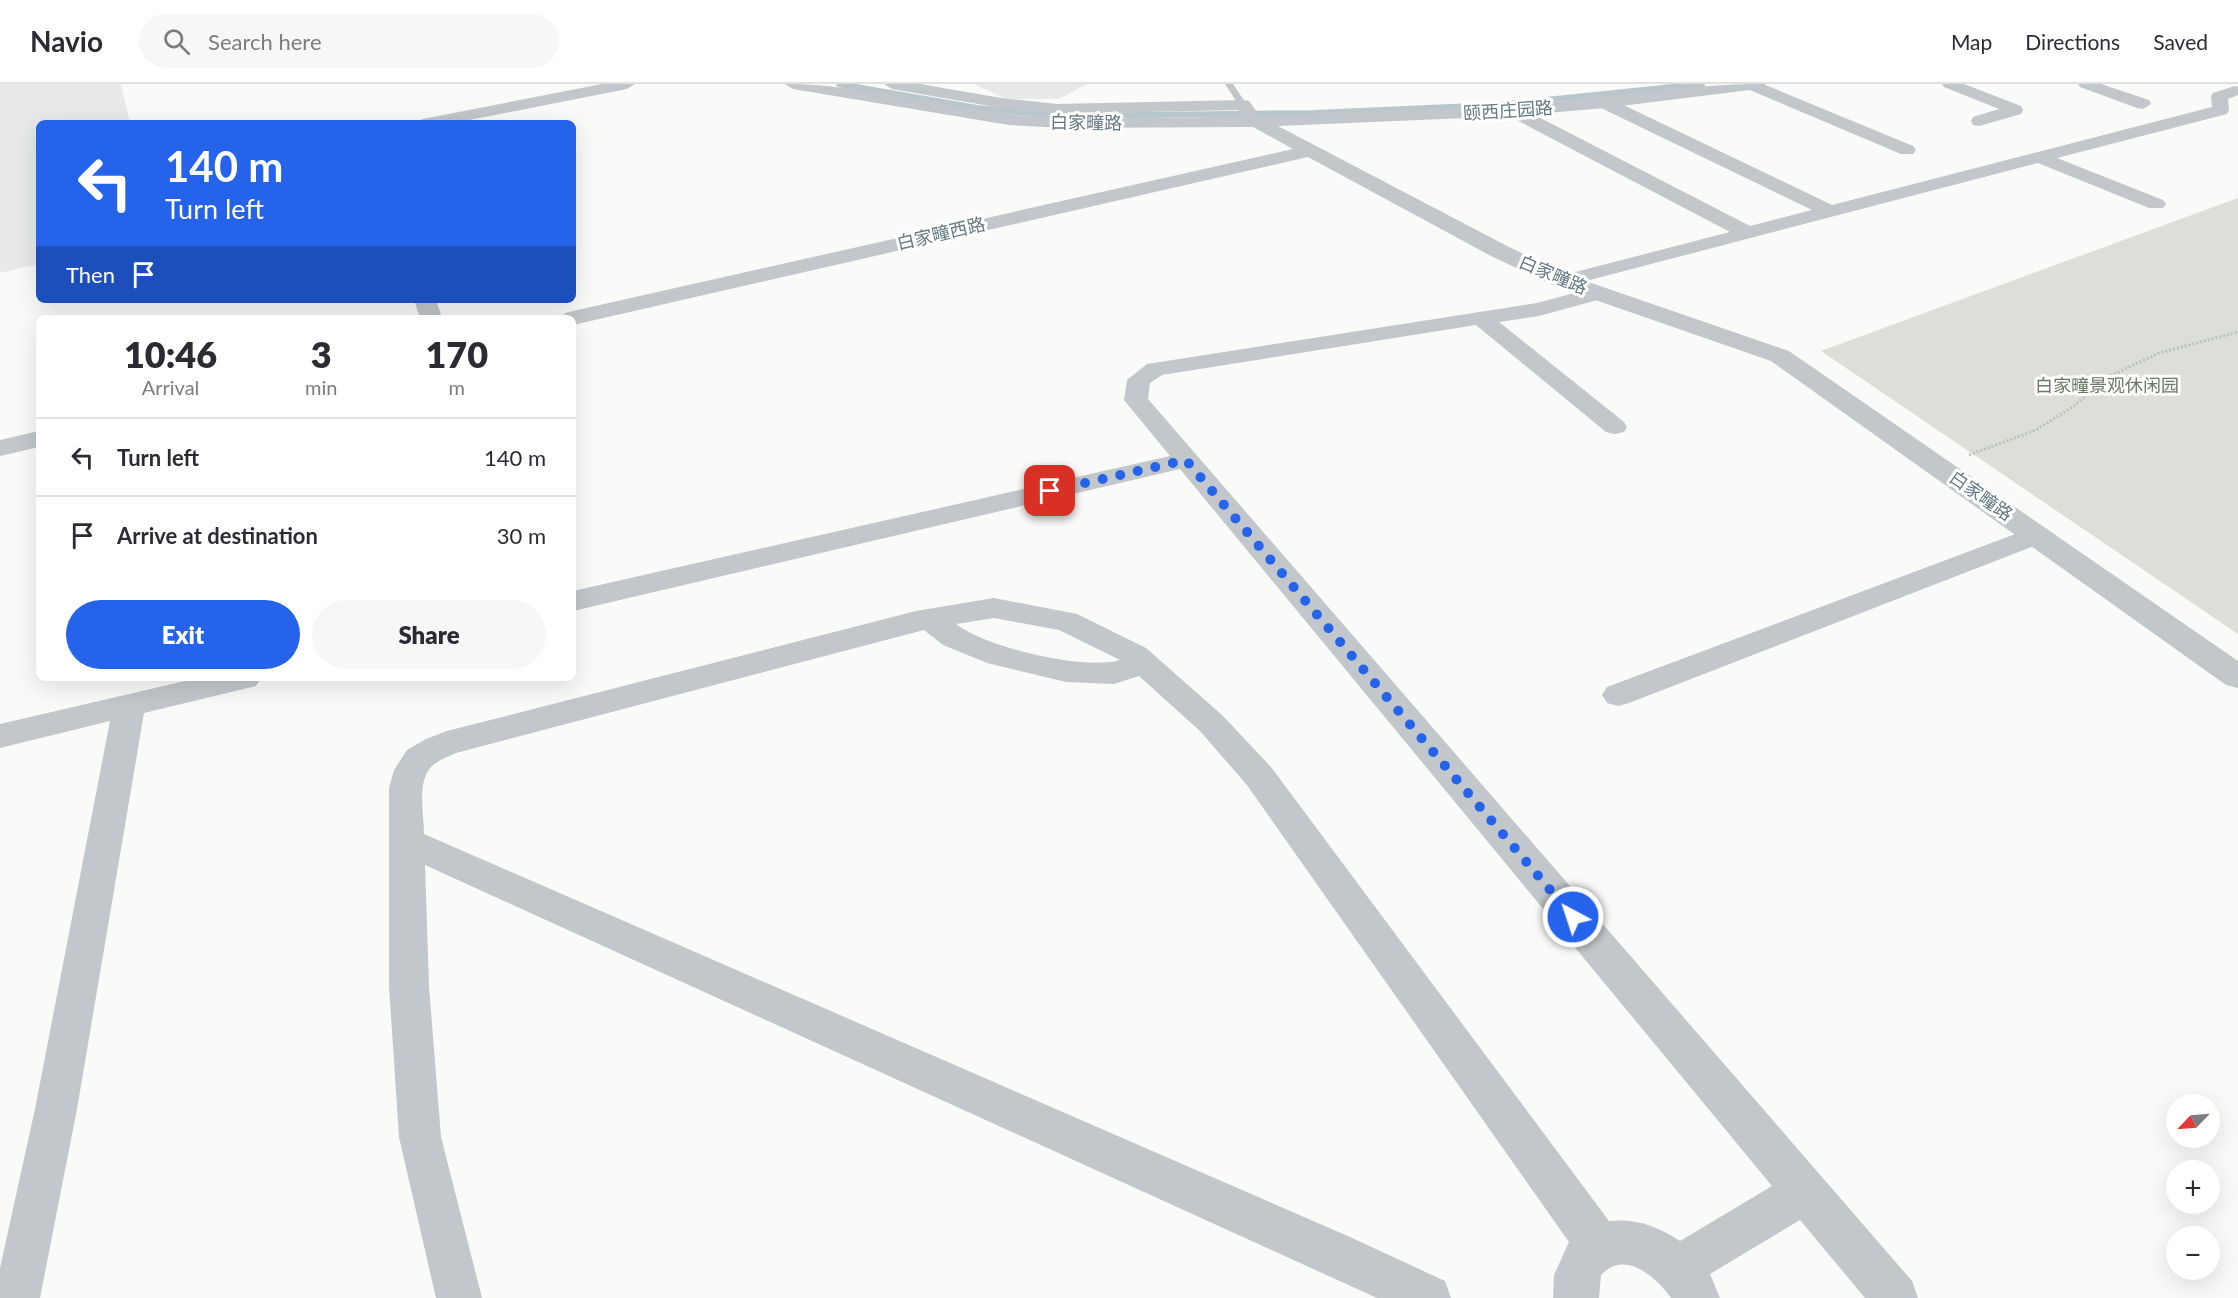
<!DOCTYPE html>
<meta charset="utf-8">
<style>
body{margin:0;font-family:Lato,"Noto Sans SC",sans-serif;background:#f7f7f7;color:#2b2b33;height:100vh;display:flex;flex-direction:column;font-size:22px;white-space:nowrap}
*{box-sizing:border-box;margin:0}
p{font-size:20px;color:#7c7c81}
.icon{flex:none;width:33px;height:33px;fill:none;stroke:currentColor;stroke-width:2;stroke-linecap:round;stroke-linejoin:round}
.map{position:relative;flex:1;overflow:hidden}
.panel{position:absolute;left:36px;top:231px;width:540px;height:366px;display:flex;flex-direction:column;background:#fff;border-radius:9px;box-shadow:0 6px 24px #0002}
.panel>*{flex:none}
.hud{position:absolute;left:36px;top:36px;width:540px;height:183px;border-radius:9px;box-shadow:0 6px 24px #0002;background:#2563eb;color:#fff;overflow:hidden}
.needle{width:39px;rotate:245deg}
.fabs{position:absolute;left:2166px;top:1010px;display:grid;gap:12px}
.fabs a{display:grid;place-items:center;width:54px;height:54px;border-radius:50%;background:#fff;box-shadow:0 6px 24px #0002;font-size:30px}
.pin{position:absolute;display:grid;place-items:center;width:51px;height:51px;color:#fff;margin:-26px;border-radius:12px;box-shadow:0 3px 9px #0006}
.me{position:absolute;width:66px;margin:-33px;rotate:320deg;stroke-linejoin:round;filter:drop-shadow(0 0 4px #0008)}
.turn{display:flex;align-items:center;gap:21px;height:126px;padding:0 30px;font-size:27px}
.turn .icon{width:78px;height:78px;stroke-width:2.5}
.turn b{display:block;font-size:42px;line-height:51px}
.then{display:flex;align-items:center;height:57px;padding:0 30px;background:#0003;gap:12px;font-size:22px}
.eta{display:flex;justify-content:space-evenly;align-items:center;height:102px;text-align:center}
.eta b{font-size:36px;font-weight:800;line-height:42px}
.action{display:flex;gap:12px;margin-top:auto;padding:12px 30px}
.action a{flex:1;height:69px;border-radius:36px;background:#2563eb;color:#fff;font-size:24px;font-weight:800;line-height:69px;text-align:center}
.action a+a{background:#f7f7f7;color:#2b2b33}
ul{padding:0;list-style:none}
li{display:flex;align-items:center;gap:18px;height:78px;padding:0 30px;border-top:2px solid #e1e1e2}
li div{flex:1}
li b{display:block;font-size:22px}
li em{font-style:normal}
header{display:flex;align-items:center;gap:36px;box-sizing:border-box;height:84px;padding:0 30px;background:#fff;border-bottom:2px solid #e1e1e2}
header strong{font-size:28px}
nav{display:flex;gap:33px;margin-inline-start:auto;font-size:21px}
.search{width:420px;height:54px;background:#f7f7f7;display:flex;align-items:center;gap:15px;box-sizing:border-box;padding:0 21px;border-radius:33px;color:#7c7c81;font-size:22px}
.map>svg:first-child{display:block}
.built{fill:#e8eae9}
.green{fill:#dbdfd7}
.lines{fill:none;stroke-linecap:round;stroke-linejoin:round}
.stream{stroke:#b9c7ca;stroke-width:6}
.path{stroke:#bbc0c2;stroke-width:3;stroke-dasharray:2 2;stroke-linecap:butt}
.service{fill:#c1c7ca;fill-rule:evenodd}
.minor{fill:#c1c7ca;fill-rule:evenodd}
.tertiary{fill:#c1c7ca;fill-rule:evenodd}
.route{stroke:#2563eb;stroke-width:10;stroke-dasharray:0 18}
.labels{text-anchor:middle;stroke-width:6;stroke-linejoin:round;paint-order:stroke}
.far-street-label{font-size:18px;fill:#657983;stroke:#fff}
.far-park-label{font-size:18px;fill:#6a7a64;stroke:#fff}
</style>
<header>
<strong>Navio</strong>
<div class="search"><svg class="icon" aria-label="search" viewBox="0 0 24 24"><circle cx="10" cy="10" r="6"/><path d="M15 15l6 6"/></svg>Search here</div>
<nav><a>Map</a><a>Directions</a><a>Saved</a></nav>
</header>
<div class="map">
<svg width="2238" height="1214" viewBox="0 0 2238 1214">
<rect width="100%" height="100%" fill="#fafaf8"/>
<g class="built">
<path d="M0,0H121L130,39H39V180L0,189Z"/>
<path d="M974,0H1087L1059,15H1006Z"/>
</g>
<path class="green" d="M2238,114V550L1821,267Z"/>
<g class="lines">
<path class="stream" d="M839,0L977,24L1056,32L1315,29L1496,21L1702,0"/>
<path class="path" d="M1969,371L2036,346L2074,322L2108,293L2159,269L2238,248"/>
<path class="service" d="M1225,0H1233L1247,21L1246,23H1240Z"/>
<g class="minor">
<path d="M602,0H635L627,5L454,39H419L422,35L428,34Z"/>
<path d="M884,0H920L1001,14L1057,20L1243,16L1249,17L1264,38L1262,42H1250L1238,26L1057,30L1001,24L892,5Z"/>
<path d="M1744,0H1763L1913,62L1916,66L1913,70H1901L1745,4Z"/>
<path d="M1942,0H1964L2021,22L2023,26L2021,30L1979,42L1973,41L1971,37L1973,33L1999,25L1944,3Z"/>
<path d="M2078,0H2101L2149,16L2151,20L2143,25L2137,24L2080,3Z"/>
<path d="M2235,2L2238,3V11L2228,15L2229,26L2227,30L2057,74L2163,116L2166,120L2163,124H2149L2038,79L1563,203L1556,201L1552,197L1556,193L1730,148L1507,31L1505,27L1513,22L1519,23L1750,142L1812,126L1599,23L1597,19L1599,15H1611L1832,121L2212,23L2211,12L2213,9Z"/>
<path d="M1597,203L1605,204L1608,209L1605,214L1539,232L1499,238L1624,338L1627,343L1624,348L1615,350L1606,348L1476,241L1162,291L1150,299L1148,315L1912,1197L1918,1214H1865L1800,1136L1710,1190L1720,1214H1671C1656,1193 1625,1165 1601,1191L1599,1214H1553L1554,1191L1569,1158L1247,701L1200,647L1139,592L1114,600L1066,598L987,579L943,561L924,546L456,669C447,673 433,678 428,687C418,703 424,731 424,750L1350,1153L1445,1197L1451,1214H1377L425,781L429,902L441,1053L482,1214H436L399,1053L389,902V704L394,686L407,666L426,655L447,647L916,527L994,514L1077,530L1146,564L1222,631L1271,683L1609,1137C1635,1134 1658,1142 1680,1157L1772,1102L1180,385L573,527V507L1170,372L1124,316L1127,296L1147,280L1537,219ZM994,534L1059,546L1120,576C1084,587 985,563 956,540Z"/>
<path d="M414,216H436L442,234H420Z"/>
<path d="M2037,442L2047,445L2051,451L2047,457L1629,619L1618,622L1607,619L1602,611L1607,603Z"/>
<path d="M198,594H261L256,602L144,629L77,1025L40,1214H0V1184L35,1025L110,637L0,664V640Z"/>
</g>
<g class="tertiary">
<path d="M785,0C879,0 970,33 1064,34C1170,35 1276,32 1381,27C1426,25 1471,25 1515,22C1599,15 1682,0 1766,0L1758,5L1605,24L1513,32L1278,42L1507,162L1571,192L1789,267L2238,577V604L2226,601L1771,277L1555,202L1491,172L1308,73L573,241V234H561L565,229L573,227L1293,65L1253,43L1062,44L1009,41L793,5Z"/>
<path d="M39,347V363L0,372V356Z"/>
</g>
</g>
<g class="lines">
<path class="route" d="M1050,407L1186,376L1573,833"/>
</g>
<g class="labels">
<g class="far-street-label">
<text transform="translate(1508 27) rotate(-4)" y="6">颐西庄园路</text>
<text transform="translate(1086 39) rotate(1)" y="6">白家疃路</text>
<text transform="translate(941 150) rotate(-13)" y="6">白家疃西路</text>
<text transform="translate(1553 191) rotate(23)" y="6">白家疃路</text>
<text transform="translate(1981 412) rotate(35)" y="6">白家疃路</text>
</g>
<g class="far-park-label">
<text x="2107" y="308">白家疃景观休闲园</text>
</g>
</g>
</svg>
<div class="fabs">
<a><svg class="needle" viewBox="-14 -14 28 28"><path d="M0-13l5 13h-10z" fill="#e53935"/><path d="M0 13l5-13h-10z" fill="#7c7c81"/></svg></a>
<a>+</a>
<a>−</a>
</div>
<div class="pin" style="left:1050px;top:407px;background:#d93025"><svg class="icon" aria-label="arrive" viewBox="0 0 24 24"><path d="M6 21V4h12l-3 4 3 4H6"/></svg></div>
<svg class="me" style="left:1573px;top:833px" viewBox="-20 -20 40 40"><circle r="17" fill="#2563eb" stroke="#fff" stroke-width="3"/><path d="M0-11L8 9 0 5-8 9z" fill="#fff"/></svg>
<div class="hud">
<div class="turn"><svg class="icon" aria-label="left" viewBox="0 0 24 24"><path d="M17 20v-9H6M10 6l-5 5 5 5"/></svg><div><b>140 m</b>Turn left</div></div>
<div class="then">Then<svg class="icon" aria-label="arrive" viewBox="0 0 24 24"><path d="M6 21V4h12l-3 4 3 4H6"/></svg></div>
</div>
<section class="panel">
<div class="eta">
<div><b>10:46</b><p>Arrival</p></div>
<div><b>3</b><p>min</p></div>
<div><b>170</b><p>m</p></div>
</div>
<ul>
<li><svg class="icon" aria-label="left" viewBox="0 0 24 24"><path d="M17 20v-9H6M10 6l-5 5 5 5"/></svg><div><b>Turn left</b></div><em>140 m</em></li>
<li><svg class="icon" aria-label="arrive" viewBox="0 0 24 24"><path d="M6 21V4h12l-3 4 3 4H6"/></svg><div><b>Arrive at destination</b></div><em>30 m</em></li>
</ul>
<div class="action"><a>Exit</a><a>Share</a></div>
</section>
</div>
